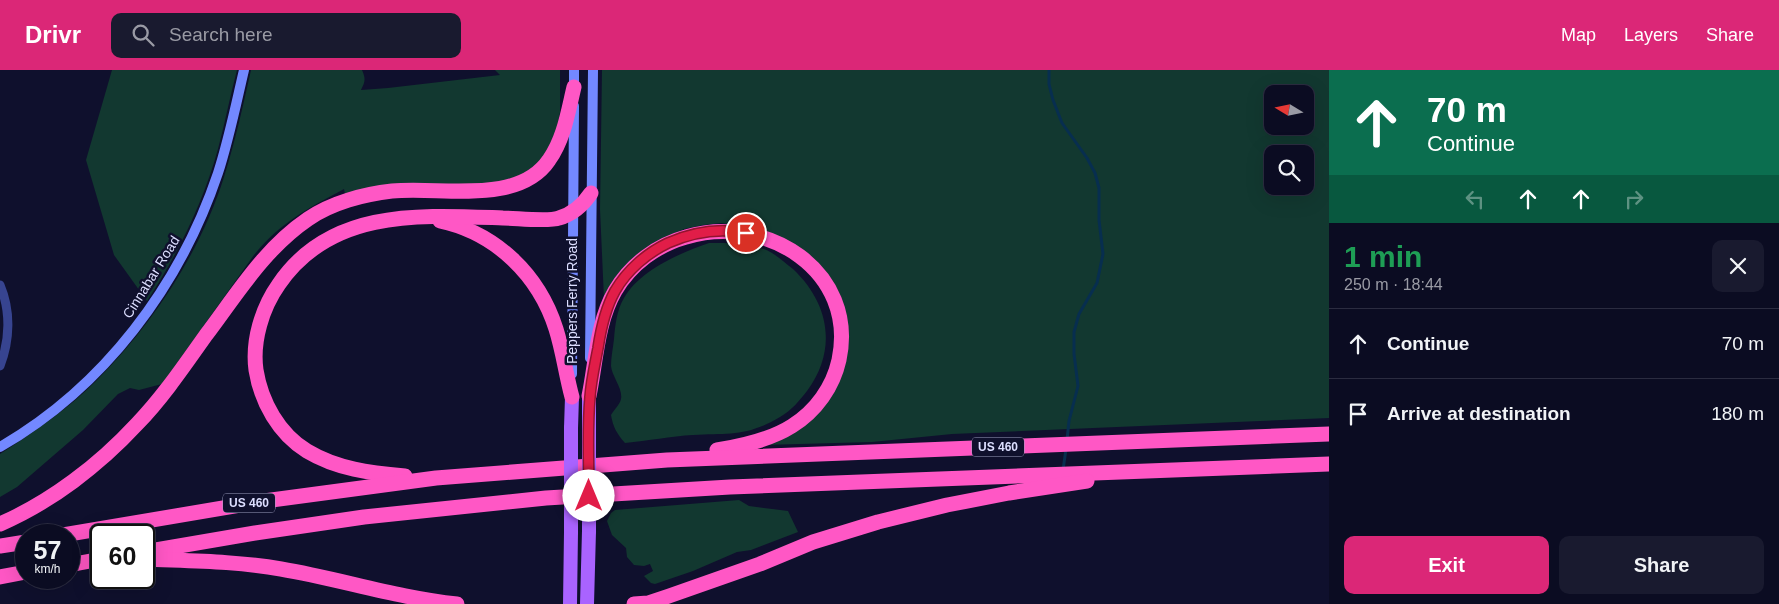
<!DOCTYPE html>
<meta charset="utf-8">
<style>
body{margin:0;font-family:Arial,sans-serif;background:#191a2f;color:#f1f3f6;height:100vh;display:flex;flex-direction:column;font-size:19px;white-space:nowrap}
*{box-sizing:border-box;margin:0}
p{font-size:16px;color:#9a9ba5}
.icon{flex:none;width:28px;height:28px;fill:none;stroke:currentColor;stroke-width:2;stroke-linecap:round;stroke-linejoin:round}
.map{position:relative;flex:1;overflow:hidden}
.details{display:flex;flex-direction:column;background:#0b0c22;width:450px}
.details>*{flex:none}
.guide{background:#0b6e4f;color:#fff;overflow:hidden}
.needle{width:32px;rotate:280deg}
.buttons{position:absolute;left:1264px;top:15px;display:grid;gap:10px}
.buttons a{display:grid;place-items:center;width:50px;height:50px;border-radius:10px;background:#0b0c22;box-shadow:0 5px 20px #0002,0 0 0 1px #2b2c40;font-size:25px}
.speed{position:absolute;left:15px;top:454px;display:flex;gap:10px;font-size:25px;font-weight:700;text-align:center}
.speed>*{display:grid;place-content:center;width:65px;height:65px;border-radius:50%;background:#0b0c22;box-shadow:0 5px 20px #0002,0 0 0 1px #2b2c40;line-height:1}
.speed small{font-size:12px;font-weight:400}
.speed .limit{border:2px solid #111;border-radius:8px;background:#fff;color:#111}
.pin{position:absolute;display:grid;place-items:center;width:42px;height:42px;color:#fff;margin:-21px;border:2px solid #fff;border-radius:50%;box-shadow:0 1px 5px #0007}
.me{position:absolute;width:55px;margin:-28px;rotate:0deg;stroke-linejoin:round;filter:drop-shadow(0 0 4px #0008)}
.turn{display:flex;align-items:center;gap:18px;height:105px;padding:0 15px;font-size:22px}
.turn .icon{width:65px;height:65px;stroke-width:2.5}
.turn b{display:block;font-size:35px;line-height:42px}
.lanes{display:flex;align-items:center;height:48px;padding:0 15px;background:#0003;justify-content:center;gap:25px;direction:ltr}
.lanes .off{opacity:.35}
.round{display:grid;place-items:center;flex:none;width:52px;height:52px;border-radius:10px;background:#191a2f}
.summary{display:flex;align-items:center;justify-content:space-between;height:85px;padding:0 15px}
h1{font-size:30px;font-weight:700;line-height:38px;color:#1e9e55}
.action{display:flex;gap:10px;margin-top:auto;padding:10px 15px}
.action a{flex:1;height:58px;border-radius:10px;background:#db2777;color:#fff;font-size:20px;font-weight:700;line-height:58px;text-align:center}
.action a+a{background:#191a2f;color:#f1f3f6}
ul{padding:0;list-style:none}
li{display:flex;align-items:center;gap:15px;height:70px;padding:0 15px;border-top:1px solid #2b2c40}
li div{flex:1}
li b{display:block;font-size:19px}
li em{font-style:normal}
header{display:flex;align-items:center;gap:30px;box-sizing:border-box;height:70px;padding:0 25px;background:#db2777;color:#fff}
header strong{font-size:24px}
nav{display:flex;gap:28px;margin-inline-start:auto;font-size:18px}
.search{width:350px;height:45px;background:#191a2f;display:flex;align-items:center;gap:12px;box-sizing:border-box;padding:0 18px;border-radius:10px;color:#9a9ba5;font-size:19px}
main{display:flex;flex:1;min-height:0}
.map>svg:first-child{display:block}
.green{fill:#123830;fill-rule:evenodd}
.lines{fill:none;stroke-linecap:round;stroke-linejoin:round}
.stream{stroke:#072e4f;stroke-width:3}
.street{stroke:#374490;stroke-width:9}
.secondary{stroke:#7388ff;stroke-width:10}
.primary{stroke:#a963ff;stroke-width:14}
.highway{stroke:#ff57c5;stroke-width:15}
.primary-bridge{stroke:#a963ff;stroke-width:14}
.route-casing{stroke:#92132f;stroke-width:12}
.route{stroke:#e11d48;stroke-width:9}
.labels{text-anchor:middle;stroke-width:5;stroke-linejoin:round;paint-order:stroke}
.shield{fill:#0f102d;stroke:#9ea0c0;stroke-width:1}
.shield-label{font-size:12px;font-weight:bold;fill:#dcdeff}
.street-label{font-size:14px;fill:#dcdeff;stroke:#0f102d}
</style>
<header>
<strong>Drivr</strong>
<div class="search"><svg class="icon" aria-label="search" viewBox="0 0 24 24"><circle cx="10" cy="10" r="6"/><path d="M15 15l6 6"/></svg>Search here</div>
<nav><a>Map</a><a>Layers</a><a>Share</a></nav>
</header>
<main>
<div class="map">
<svg width="1329" height="534" viewBox="0 0 1329 534">
<rect width="100%" height="100%" fill="#0f102d"/>
<g class="green">
<path d="M112,0H237C230,26 225,53 218,79C203,133 178,184 147,231L114,185L86,90Z"/>
<path d="M251,0H362C366,9 365,12 361,20L388,18L500,5L495,0H560V42L556,64L546,85L530,101L502,113L345,124L344,119C307,139 281,152 254,185L162,314L139,320L130,318L118,324L83,360L17,417L0,427V384C34,362 68,339 96,311C153,254 200,183 224,107C235,72 243,36 251,0Z"/>
<path d="M602,0H1329V348L952,364L872,372L763,375L828,324L840,237L778,166L759,159L721,153L703,155L684,159L653,173L604,229L600,139ZM1272,24H1305V56H1272ZM1272,84H1305V116H1272Z"/>
<path d="M709,173C730,173 753,172 772,183C779,187 786,194 793,199C829,233 838,279 807,321C799,331 792,340 780,347C746,367 730,363 693,365C671,366 648,371 625,373C617,364 613,357 611,345C614,340 620,334 621,329C623,318 612,307 611,296C611,287 613,278 614,269C615,256 617,239 624,228C640,200 680,183 709,173Z"/>
<path d="M739,430L749,436L788,441L798,462L751,480L737,482L693,501L655,514L651,513L644,506L653,501L650,494L644,496L634,495L627,487L626,478L612,465L607,451L611,443L615,440Z"/>
</g>
<g class="lines">
<g class="stream">
<path d="M1049,0V14L1053,30L1062,53L1087,88L1095,103L1099,118V150L1103,184L1097,213L1079,244L1074,262V284L1078,316L1069,351L1067,370"/>
<path d="M1063,400L1066,379"/>
</g>
<path class="street" d="M0,215C11,241 10,270 0,296"/>
<g class="secondary">
<path d="M574,21V0"/>
<path d="M590,288L593,0"/>
<path d="M572,304L574,36"/>
<path d="M0,377C104,317 180,216 218,103C229,69 236,34 244,0"/>
</g>
<g class="primary">
<path d="M589,357V326"/>
<path d="M571,358L572,327"/>
<path d="M570,534L571,462"/>
<path d="M587,534L589,461"/>
</g>
<g class="highway">
<path d="M440,151C496,163 539,205 556,259C563,281 566,305 572,327"/>
<path d="M589,326C596,292 597,252 615,221C631,194 657,175 686,167C766,143 858,201 839,290C833,317 816,341 792,356C770,370 743,376 717,380"/>
<path d="M405,406C370,403 337,399 307,381C279,364 261,332 256,300C252,271 262,238 279,214C331,138 421,145 503,148C516,148 548,152 559,148C573,144 583,135 591,123"/>
<path d="M0,454C51,432 99,395 137,354C163,327 184,296 206,265C237,224 264,179 308,149C331,133 364,124 392,121C440,116 518,136 549,90C564,69 568,42 574,17"/>
<path d="M63,465L264,431L436,408L667,390L1329,364"/>
<path d="M0,476L26,472"/>
<path d="M144,482L255,463L364,447L546,428L730,417L1329,394"/>
<path d="M144,489C189,491 236,491 281,499C340,509 398,528 457,534"/>
<path d="M69,495L101,489"/>
<path d="M0,507L26,502"/>
<path d="M634,534L648,533L669,526L760,494L813,472L878,452L947,435L1009,423L1087,411"/>
</g>
<g class="primary-bridge">
<path d="M589,461V357"/>
<path d="M571,462V358"/>
</g>
</g>
<g class="lines">
<g class="route-casing">
<path id="route" d="M589,426C589,393 587,360 590,327C591,311 595,294 598,278C601,258 605,239 615,221C627,200 647,183 668,173C693,162 720,158 746,163"/>
</g>
<use href="#route" class="route"/>
</g>
<g class="labels">
<g class="shield">
<rect x="972" y="367.5" width="52" height="19" rx="4"/>
<rect x="223" y="423.5" width="52" height="19" rx="4"/>
</g>
<g class="shield-label">
<text x="998" y="381">US 460</text>
<text x="249" y="437">US 460</text>
</g>
<g class="street-label">
<text transform="translate(151 207) rotate(-58)" y="5">Cinnabar Road</text>
<text transform="translate(572 231) rotate(-90)" y="5">Peppers Ferry Road</text>
</g>
</g>
</svg>
<div class="buttons">
<a><svg class="needle" viewBox="-14 -14 28 28"><path d="M0-13l5 13h-10z" fill="#e53935"/><path d="M0 13l5-13h-10z" fill="#9a9ba5"/></svg></a>
<a><svg class="icon" aria-label="search" viewBox="0 0 24 24"><circle cx="10" cy="10" r="6"/><path d="M15 15l6 6"/></svg></a>
</div>
<div class="speed"><div>57<small>km/h</small></div><div class="limit">60</div></div>
<div class="pin" style="left:746px;top:163px;background:#d93025"><svg class="icon" aria-label="arrive" viewBox="0 0 24 24"><path d="M6 21V4h12l-3 4 3 4H6"/></svg></div>
<svg class="me" style="left:589px;top:426px" viewBox="-20 -20 40 40"><circle r="19" fill="#fff"/><path d="M0-13L10 11 0 6-10 11z" fill="#e11d48"/></svg>
</div>
<section class="details">
<div class="guide">
<div class="turn"><svg class="icon" aria-label="ahead" viewBox="0 0 24 24"><path d="M12 20V5M6 11l6-6 6 6"/></svg><div><b>70 m</b>Continue</div></div>
<div class="lanes"><svg class="icon off" aria-label="left" viewBox="0 0 24 24"><path d="M17 20v-9H6M10 6l-5 5 5 5"/></svg><svg class="icon" aria-label="ahead" viewBox="0 0 24 24"><path d="M12 20V5M6 11l6-6 6 6"/></svg><svg class="icon" aria-label="ahead" viewBox="0 0 24 24"><path d="M12 20V5M6 11l6-6 6 6"/></svg><svg class="icon off" aria-label="right" viewBox="0 0 24 24"><path d="M7 20v-9h11M14 6l5 5-5 5"/></svg></div>
</div>
<div class="summary"><div><h1>1 min</h1><p>250 m · 18:44</p></div><a class="round"><svg class="icon" aria-label="close" viewBox="0 0 24 24"><path d="M6 6l12 12M18 6L6 18"/></svg></a></div>
<ul>
<li><svg class="icon" aria-label="ahead" viewBox="0 0 24 24"><path d="M12 20V5M6 11l6-6 6 6"/></svg><div><b>Continue</b></div><em>70 m</em></li>
<li><svg class="icon" aria-label="arrive" viewBox="0 0 24 24"><path d="M6 21V4h12l-3 4 3 4H6"/></svg><div><b>Arrive at destination</b></div><em>180 m</em></li>
</ul>
<div class="action"><a>Exit</a><a>Share</a></div>
</section>
</main>
